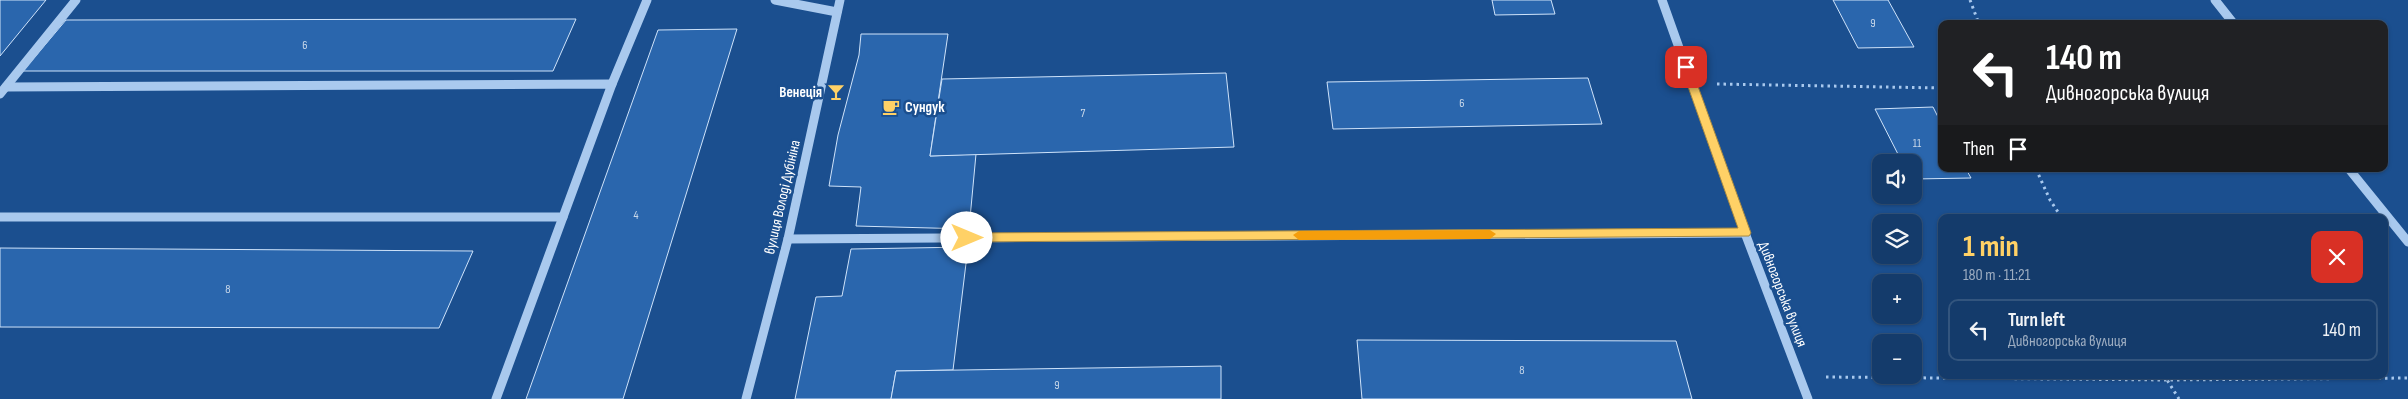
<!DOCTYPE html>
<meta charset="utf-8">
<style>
body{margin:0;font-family:"Sofia Sans Condensed",sans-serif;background:#214673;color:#f1f3f6;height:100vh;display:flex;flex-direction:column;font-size:19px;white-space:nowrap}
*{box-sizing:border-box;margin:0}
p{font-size:16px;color:#9dadc1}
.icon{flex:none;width:28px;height:28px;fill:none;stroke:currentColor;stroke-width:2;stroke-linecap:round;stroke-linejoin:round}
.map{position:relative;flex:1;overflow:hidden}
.sheet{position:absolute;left:1938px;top:214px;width:450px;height:165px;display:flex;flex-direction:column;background:#143b6b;border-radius:10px;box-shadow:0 1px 4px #0004,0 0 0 1px #33557e}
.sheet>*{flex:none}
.hud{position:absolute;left:1938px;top:20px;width:450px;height:152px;border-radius:10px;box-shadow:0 1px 4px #0004,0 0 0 1px #33557e;background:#202124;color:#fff;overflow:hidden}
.fabs{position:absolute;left:1872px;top:154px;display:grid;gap:10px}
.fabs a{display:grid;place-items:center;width:50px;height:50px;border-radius:10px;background:#143b6b;box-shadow:0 1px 4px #0004,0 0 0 1px #33557e;font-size:25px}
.pin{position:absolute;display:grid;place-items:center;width:42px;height:42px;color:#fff;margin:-21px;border-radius:10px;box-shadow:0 2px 8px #0006}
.me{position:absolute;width:55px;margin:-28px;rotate:90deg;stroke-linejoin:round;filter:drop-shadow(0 0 4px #0008)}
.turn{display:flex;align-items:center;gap:18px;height:105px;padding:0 25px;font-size:22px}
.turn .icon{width:65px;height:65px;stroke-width:2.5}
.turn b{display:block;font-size:35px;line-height:42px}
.then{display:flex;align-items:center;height:48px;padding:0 25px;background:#0003;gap:10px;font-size:19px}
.round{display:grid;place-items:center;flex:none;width:52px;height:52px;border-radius:10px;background:#214673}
.overview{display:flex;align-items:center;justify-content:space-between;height:85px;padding:0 25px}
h1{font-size:30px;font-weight:700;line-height:38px;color:#ffd166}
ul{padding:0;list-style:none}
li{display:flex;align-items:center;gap:15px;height:62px;margin:0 10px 8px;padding:0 15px;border:2px solid #33557e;border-radius:10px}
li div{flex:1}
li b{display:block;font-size:19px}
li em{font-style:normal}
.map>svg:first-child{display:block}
.building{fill:#2a66ad;stroke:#cfe3fa}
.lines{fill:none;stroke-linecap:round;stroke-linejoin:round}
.path{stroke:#a9c9ee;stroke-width:3;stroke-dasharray:2.5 4;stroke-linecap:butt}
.minor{stroke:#a9c9ee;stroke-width:9}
.route{fill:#ffd166;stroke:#a68842}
.slow{fill:#f59e0b}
.labels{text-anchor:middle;stroke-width:5;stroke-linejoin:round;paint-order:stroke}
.number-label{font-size:12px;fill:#cad9ea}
.poi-label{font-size:15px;font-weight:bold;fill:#fff;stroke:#1b4f8f;text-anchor:end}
.street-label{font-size:15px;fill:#fff;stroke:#1b4f8f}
</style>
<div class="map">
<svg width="2408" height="399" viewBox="0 0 2408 399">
<rect width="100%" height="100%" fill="#1b4f8f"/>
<g class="building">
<path d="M0,0H46L0,56Z"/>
<path d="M1492,0H1551L1555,14L1495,15Z"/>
<path d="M1833,0H1888L1914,47L1858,48Z"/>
<path d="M576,19L553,71H23L66,20Z"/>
<path d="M737,29L623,399H526L658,30Z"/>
<path d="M861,34H948L930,156L976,154L969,229L856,226L861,187L829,186L838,135L859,55Z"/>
<path d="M1226,73L1234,147L930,156L942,79Z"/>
<path d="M1588,78L1602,124L1333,129L1327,82Z"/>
<path d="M1933,107L1941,123V169H1966L1971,178L1914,179V162H1902L1875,109Z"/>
<path d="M968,247L953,370L896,371L891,399H795L816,297L842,296L851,249Z"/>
<path d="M0,248L473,251L439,328L0,327Z"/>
<path d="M1357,340L1676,341L1692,399H1362Z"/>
<path d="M1221,366V399H891L896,371Z"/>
</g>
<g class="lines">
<g class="path">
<path d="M1970,0L1979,24"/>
<path d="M1717,84L1941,88"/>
<path d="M2036,169L2050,200L2062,218"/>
<path d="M2164,375L2179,399"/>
<path d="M1826,377L2167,380L2408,378"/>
</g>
<g class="minor">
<path d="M775,0L837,12"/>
<path d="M1662,0L1745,233L1808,399"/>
<path d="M2215,0L2234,24"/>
<path d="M612,84L647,0"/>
<path d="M0,94L76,0"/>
<path d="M2349,169L2408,242"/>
<path d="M0,217H563L612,84L6,87"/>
<path d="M788,239L1745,233"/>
<path d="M496,399L563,217"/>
<path d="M746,399L788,239L840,0"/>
</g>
</g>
<path class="route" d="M1686,63L1691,67L1751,233L1749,236L967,242L961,238L967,233L1738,228L1681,67Z"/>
<path class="slow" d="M1490,230L1496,234L1490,239L1299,240L1293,235L1299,231Z"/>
<defs>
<g id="bar-bare" transform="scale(1.35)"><path d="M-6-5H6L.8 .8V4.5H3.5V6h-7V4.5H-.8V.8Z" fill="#ffd166" stroke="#1b4f8f" stroke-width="2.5" paint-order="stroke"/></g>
<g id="cafe-bare" transform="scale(1.35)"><path d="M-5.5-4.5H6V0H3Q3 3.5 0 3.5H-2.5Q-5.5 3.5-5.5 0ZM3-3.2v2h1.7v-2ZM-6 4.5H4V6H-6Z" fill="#ffd166" stroke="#1b4f8f" stroke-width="2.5" paint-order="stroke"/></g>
</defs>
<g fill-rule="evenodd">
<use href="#bar-bare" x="836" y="92"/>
<use href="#cafe-bare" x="891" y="107"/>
</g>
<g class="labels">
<g class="number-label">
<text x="1873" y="27">9</text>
<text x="305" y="49">6</text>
<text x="1462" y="107">6</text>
<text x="1083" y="117">7</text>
<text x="1917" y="147">11</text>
<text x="636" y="219">4</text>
<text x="228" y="293">8</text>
<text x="1522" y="374">8</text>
<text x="1057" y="389">9</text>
</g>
<g class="poi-label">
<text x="822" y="97">Венеція</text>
<text x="905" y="112" text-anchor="start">Сундук</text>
</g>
<g class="street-label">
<text transform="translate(782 197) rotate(-77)" y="5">вулиця Володі Дубініна</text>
<text transform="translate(1783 294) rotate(69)" y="5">Дивногорська вулиця</text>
</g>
</g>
</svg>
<div class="fabs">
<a><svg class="icon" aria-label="sound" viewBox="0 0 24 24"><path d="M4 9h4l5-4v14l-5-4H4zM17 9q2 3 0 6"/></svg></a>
<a><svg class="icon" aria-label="layers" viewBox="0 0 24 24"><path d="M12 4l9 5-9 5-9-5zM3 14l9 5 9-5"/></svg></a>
<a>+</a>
<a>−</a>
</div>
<div class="pin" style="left:1686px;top:67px;background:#d93025"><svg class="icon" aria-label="arrive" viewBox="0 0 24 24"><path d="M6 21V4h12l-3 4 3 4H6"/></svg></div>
<svg class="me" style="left:967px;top:238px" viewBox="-20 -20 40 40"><circle r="19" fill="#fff"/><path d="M0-13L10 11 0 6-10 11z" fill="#ffd166"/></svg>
<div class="hud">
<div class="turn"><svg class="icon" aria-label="left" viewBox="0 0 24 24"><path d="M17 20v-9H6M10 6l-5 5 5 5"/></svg><div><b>140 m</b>Дивногорська вулиця</div></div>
<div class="then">Then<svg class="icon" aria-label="arrive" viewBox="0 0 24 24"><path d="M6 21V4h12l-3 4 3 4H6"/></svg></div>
</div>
<section class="sheet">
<div class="overview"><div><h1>1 min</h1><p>180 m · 11:21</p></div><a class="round" style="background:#d93025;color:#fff"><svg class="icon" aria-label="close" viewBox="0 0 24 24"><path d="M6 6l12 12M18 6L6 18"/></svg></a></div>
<ul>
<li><svg class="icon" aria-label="left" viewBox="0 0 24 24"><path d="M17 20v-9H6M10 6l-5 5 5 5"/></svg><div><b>Turn left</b><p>Дивногорська вулиця</p></div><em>140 m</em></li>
</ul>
</section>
</div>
